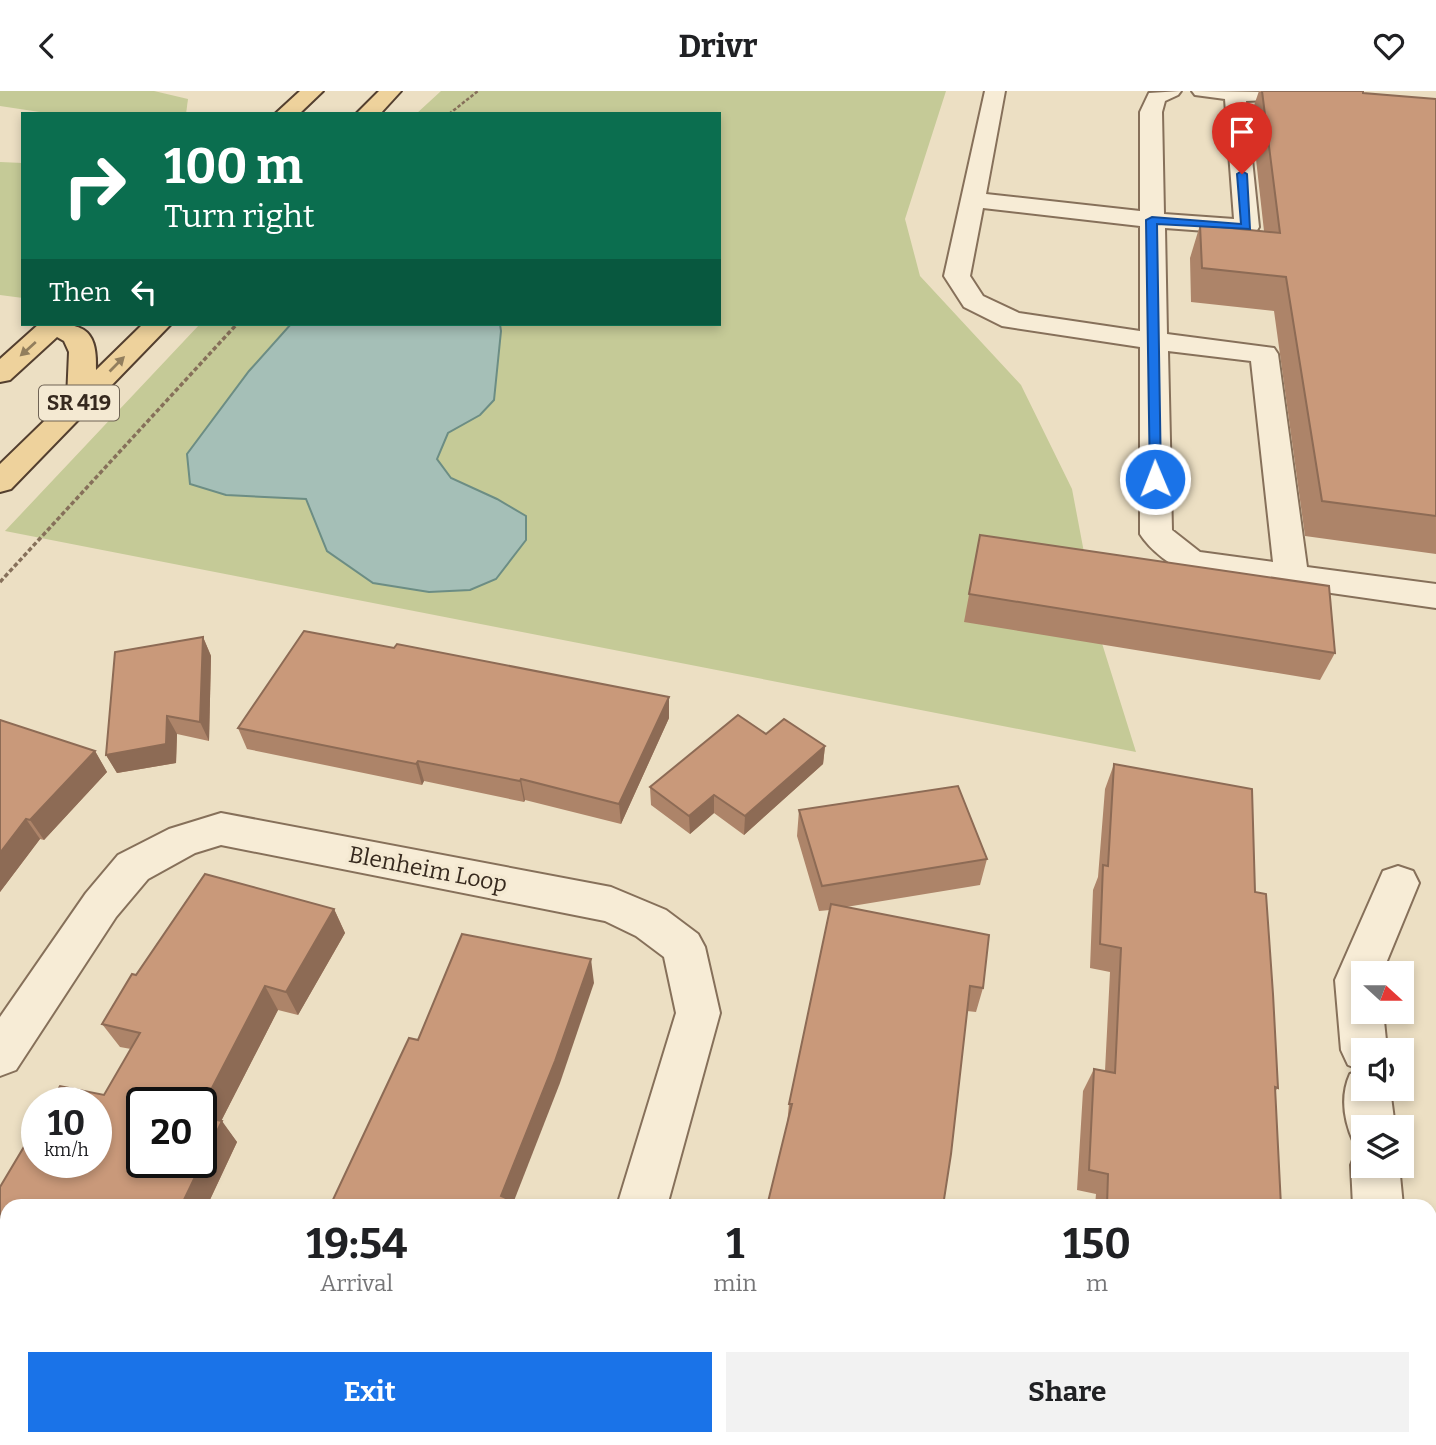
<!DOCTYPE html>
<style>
body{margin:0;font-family:Bitter,serif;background:#f2f2f2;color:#202124;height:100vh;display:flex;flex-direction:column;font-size:26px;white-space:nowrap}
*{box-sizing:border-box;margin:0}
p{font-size:23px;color:#757577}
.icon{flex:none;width:38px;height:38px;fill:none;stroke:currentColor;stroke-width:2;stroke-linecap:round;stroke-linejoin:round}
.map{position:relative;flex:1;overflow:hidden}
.drawer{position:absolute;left:0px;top:1108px;width:1437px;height:247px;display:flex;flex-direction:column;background:#fff;border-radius:21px 21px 0 0;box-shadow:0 4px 10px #0003}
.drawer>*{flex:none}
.hud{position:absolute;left:21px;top:21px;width:700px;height:214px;border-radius:0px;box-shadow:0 4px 10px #0003;background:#0b6e4f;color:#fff;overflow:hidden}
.needle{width:46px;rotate:111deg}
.buttons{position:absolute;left:1351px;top:870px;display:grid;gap:14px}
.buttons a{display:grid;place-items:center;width:63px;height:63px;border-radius:0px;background:#fff;box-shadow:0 4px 10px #0003;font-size:35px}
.speed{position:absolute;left:21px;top:996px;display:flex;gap:14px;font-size:35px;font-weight:700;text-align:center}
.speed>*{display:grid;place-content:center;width:91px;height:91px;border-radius:50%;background:#fff;box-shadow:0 4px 10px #0003;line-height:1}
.speed small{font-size:18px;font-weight:400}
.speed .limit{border:4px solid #111;border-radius:10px;background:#fff;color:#111}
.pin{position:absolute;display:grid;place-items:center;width:60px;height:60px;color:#fff;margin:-72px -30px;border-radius:50% 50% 50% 0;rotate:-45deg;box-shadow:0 0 7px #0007}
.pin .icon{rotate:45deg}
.me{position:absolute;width:77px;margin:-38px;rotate:359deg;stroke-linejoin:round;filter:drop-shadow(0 0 5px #0008)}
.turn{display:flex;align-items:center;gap:24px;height:147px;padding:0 28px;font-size:32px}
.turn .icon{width:91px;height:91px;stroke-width:2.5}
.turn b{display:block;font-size:49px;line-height:60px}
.then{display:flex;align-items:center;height:66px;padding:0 28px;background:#0003;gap:14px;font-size:26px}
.eta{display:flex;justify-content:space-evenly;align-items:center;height:119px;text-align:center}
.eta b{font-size:42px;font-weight:700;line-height:49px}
.primary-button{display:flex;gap:14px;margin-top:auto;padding:14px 28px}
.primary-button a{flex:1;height:80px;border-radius:0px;background:#1a73e8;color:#fff;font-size:28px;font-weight:700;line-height:80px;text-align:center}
.primary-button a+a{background:#f2f2f2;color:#202124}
header{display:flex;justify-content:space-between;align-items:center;height:91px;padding:0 28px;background:#fff;font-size:32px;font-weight:700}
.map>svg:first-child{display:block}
.green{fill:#c5ca97}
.water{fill:#a5bfb7;stroke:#6c8d84;stroke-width:2}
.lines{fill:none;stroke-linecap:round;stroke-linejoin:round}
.minor-casing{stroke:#86705a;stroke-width:4}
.major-casing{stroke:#533f2f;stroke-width:4}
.path-far1{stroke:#86705a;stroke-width:2.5;stroke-dasharray:3.5 2;stroke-linecap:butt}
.path{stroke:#86705a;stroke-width:3.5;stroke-dasharray:4.5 2.5;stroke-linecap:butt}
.minor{fill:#f7ecd6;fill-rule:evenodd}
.major{fill:#eed29c;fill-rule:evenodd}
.wall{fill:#ad8469;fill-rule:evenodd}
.shaded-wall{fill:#8d6b55}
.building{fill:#c9997a;stroke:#8d6b55;stroke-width:2}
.oneway{fill:#927e5d}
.route{fill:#1a73e8;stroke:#114b97;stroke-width:2}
.labels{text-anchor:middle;stroke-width:7;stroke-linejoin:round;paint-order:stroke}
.shield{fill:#f4e9d2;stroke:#6f6354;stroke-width:2}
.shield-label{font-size:21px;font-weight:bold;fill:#36291e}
.street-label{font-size:23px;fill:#36291e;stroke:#f4e9d2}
</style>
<header><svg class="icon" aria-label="back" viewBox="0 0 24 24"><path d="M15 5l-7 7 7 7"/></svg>Drivr<svg class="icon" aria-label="heart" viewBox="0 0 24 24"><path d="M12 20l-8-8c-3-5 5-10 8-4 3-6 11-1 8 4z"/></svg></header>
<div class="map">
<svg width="1436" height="1354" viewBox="0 0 1436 1354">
<rect width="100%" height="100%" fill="#ecdfc3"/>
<g class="green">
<path d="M0,0H154L188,8L186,23H53L0,15Z"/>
<path d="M441,0H946L905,128L920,185L1021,294L1072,398L1100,546L1136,661L5,440L200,233H291L249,280L187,363L226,404L306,408L327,460L470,499L495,488L526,449V426L497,408L451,387L437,369L448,342L480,324L494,309L501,240L500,233H719V23H416Z"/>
<path d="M0,71L23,72V207L0,204Z"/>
</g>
<path class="water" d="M291,233H500L501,240L494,309L480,324L448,342L437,368L451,387L497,408L526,425V449L496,488L470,499L429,501L373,492L327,460L306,408L226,404L190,393L187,363L249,280Z"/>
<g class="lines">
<g class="minor-casing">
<g id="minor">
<path d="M985,0H1005L986,103L1140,120V21L1149,2L1181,0L1178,4L1165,10L1162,21L1164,123L1234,128L1225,8L1195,4L1192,0L1267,1L1271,5L1267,9L1246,10L1259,136L1256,141L1247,143L1165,137L1167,243L1274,257L1278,263L1307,476L1436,493V517L1191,482C1173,477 1150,459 1140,443V256L1002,235L964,216L944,185ZM983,117L1140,135V240L1019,222L983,205L970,185ZM1168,260L1251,270L1273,471L1200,461L1172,439Z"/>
<path d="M221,722L611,796L666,819L698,843L705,856L720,922L667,1115H617L676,922L664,866L636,845L605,830L221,754L195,762L148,788L116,826L16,979L0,985V926L86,802L118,764L169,738Z"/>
<path d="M1398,775L1413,780L1419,792L1382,882H1363V920H1383L1387,959H1363V998H1390L1395,1036H1363V1074H1399L1403,1115H1353L1351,1074L1358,1057L1362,1055L1354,1052C1344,1030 1340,1005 1350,983L1361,979L1348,974L1341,959L1335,889L1383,780Z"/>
<path d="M547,1348H603L601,1354H545Z"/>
<path d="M1372,1348H1428L1429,1354H1373Z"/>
</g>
</g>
<g class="major-casing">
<g id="major">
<path d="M300,0H323L299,23H275Z"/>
<path d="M379,0H401L380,23H356Z"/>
<path d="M39,233C78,233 98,232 96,279L143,233H171L11,398L0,401V373L67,308L69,261L64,250L57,246L10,289L0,291V268Z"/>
</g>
</g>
<path class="path-far1" d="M449,23L478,0"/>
<path class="path" d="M0,491L237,233"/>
<use href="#minor" class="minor"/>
<use href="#major" class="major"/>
</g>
<g class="wall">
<path d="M1259,0H1363V2L1436,8V463L1305,445L1274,220L1191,211L1190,167L1200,134L1264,140L1251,23Z"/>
<path d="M980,444L1335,562L1320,589L964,531Z"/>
<path d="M203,546L211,565L209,650L177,643L176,672L117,682L106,664Z"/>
<path d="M669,627L621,733L525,709L524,711L424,690L422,694L247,658L238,637Z"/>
<path d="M0,629L95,660L107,681L44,749L40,748L0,801Z"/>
<path d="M766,643L825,655L823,673L744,744L714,722L690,743L651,714L650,696Z"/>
<path d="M1114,673L1255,801L1278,997L1275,1000L1281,1115H1095L1096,1103L1077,1099L1083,1000L1094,978L1105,980L1110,881L1090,877L1093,799L1098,786L1105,698Z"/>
<path d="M799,719L987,768L980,794L846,816L983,897L976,921L967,920L787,1034L789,1013L830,819L819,820L797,745Z"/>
<path d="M205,783L334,818L345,842L298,924L278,919L221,1030L237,1051L207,1115H7V1348H67L64,1354H0V1096L37,1034V1071H96V1012H50L60,995L104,1004L131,958L120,956L102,933L132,883L136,884ZM142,1012H201V1071H142Z"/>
<path d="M1085,1348H1292L1293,1354H1085Z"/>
</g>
<g class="shaded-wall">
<path d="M203,546L211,565L209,650L200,631Z"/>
<path d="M669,606V627L621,733L619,713Z"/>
<path d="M167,625L177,643L176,672L117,682L106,664Z"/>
<path d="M825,655L823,673L744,744L745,725Z"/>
<path d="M95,660L107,681L44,749L30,729Z"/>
<path d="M418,670L424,690L422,694L416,673Z"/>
<path d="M521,688L525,709L524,711L520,690Z"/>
<path d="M714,704V722L690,743L689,725Z"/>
<path d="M26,728L40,748L0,801V762Z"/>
<path d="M334,818L345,842L298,924L286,901Z"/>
<path d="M591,868L594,892L560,992L512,1115H503L501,1105Z"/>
<path d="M265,895L278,919L213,1046L201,1030V1018Z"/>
<path d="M222,1030L237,1051L207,1115H181Z"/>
<path d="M36,1348H67L64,1354H32Z"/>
<path d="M414,1348H429L427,1354H411Z"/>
</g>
<g class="building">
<path d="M1262,0H1363V2L1436,8V425L1322,410L1286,186L1202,177L1200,134L1280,142Z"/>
<path d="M980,444L1329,495L1335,562L969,503Z"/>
<path d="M304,540L394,557L397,553L669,606L619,713L521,688L520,690L418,670L416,673L238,637Z"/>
<path d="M203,546L200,631L167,625L166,653L106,664L115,561Z"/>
<path d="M738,624L766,643L784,628L825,655L745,725L714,704L689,725L650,696Z"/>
<path d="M0,629L95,660L30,729L26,728L0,762Z"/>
<path d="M1114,673L1252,698L1255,801L1266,803L1273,903L1278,997L1275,996L1281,1115H1107L1108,1083L1089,1079L1094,978L1115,982L1121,857L1100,853L1103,774L1108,775Z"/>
<path d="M958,695L987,768L822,795L799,719Z"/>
<path d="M205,783L334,818L286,901L265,895L201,1018V1012H142V1071H201V1026L222,1030L181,1115H7V1348H36L32,1354H0V1096L37,1034V1071H96V1012H50L60,995L104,1004L140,942L102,933L132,883L136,884Z"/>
<path d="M831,813L989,844L983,897L970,895L951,1063L943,1115H767L792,1013H789Z"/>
<path d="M462,843L591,868L555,970L501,1105L506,1107L503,1115H330L409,947L418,949Z"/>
<path d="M242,1348H414L411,1354H240Z"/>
<path d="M716,1348H935L934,1354H714Z"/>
<path d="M1098,1348H1292L1293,1354H1098Z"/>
</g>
<defs><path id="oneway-solid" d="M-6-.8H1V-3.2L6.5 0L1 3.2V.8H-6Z" transform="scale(1.75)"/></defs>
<g class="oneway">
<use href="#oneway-solid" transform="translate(28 258) rotate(138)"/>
<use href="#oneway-solid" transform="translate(117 273) rotate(-45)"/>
</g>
<path class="route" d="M1242,80L1247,83L1250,138L1157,133L1161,388L1155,392L1150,391L1146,129L1152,126L1241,133L1237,83Z"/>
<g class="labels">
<rect class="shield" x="39" y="294.5" width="80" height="35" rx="5"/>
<g class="shield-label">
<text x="79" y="319">SR 419</text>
</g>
<g class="street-label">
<text transform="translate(428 778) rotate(11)" y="8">Blenheim Loop</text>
</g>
</g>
</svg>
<div class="buttons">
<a><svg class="needle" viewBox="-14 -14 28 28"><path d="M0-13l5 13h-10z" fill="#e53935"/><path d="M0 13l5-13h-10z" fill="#757577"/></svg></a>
<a><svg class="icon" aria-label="sound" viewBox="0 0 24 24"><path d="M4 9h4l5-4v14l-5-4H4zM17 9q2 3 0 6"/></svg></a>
<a><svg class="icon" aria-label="layers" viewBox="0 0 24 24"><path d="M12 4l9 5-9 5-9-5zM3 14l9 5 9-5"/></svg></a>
</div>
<div class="speed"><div>10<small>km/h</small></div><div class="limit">20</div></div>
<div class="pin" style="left:1242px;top:83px;background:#d93025"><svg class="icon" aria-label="arrive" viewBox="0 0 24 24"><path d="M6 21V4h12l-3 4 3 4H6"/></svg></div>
<svg class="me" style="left:1155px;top:388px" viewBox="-20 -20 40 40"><circle r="17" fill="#1a73e8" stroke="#fff" stroke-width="3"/><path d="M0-11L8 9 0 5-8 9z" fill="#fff"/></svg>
<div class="hud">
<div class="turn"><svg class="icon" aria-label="right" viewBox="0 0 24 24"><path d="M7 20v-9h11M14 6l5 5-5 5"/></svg><div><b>100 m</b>Turn right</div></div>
<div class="then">Then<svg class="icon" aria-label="left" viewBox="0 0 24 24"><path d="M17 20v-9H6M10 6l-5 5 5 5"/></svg></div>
</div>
<section class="drawer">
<div class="eta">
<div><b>19:54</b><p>Arrival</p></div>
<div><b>1</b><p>min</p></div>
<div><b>150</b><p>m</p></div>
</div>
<div class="primary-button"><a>Exit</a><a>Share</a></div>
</section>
</div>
